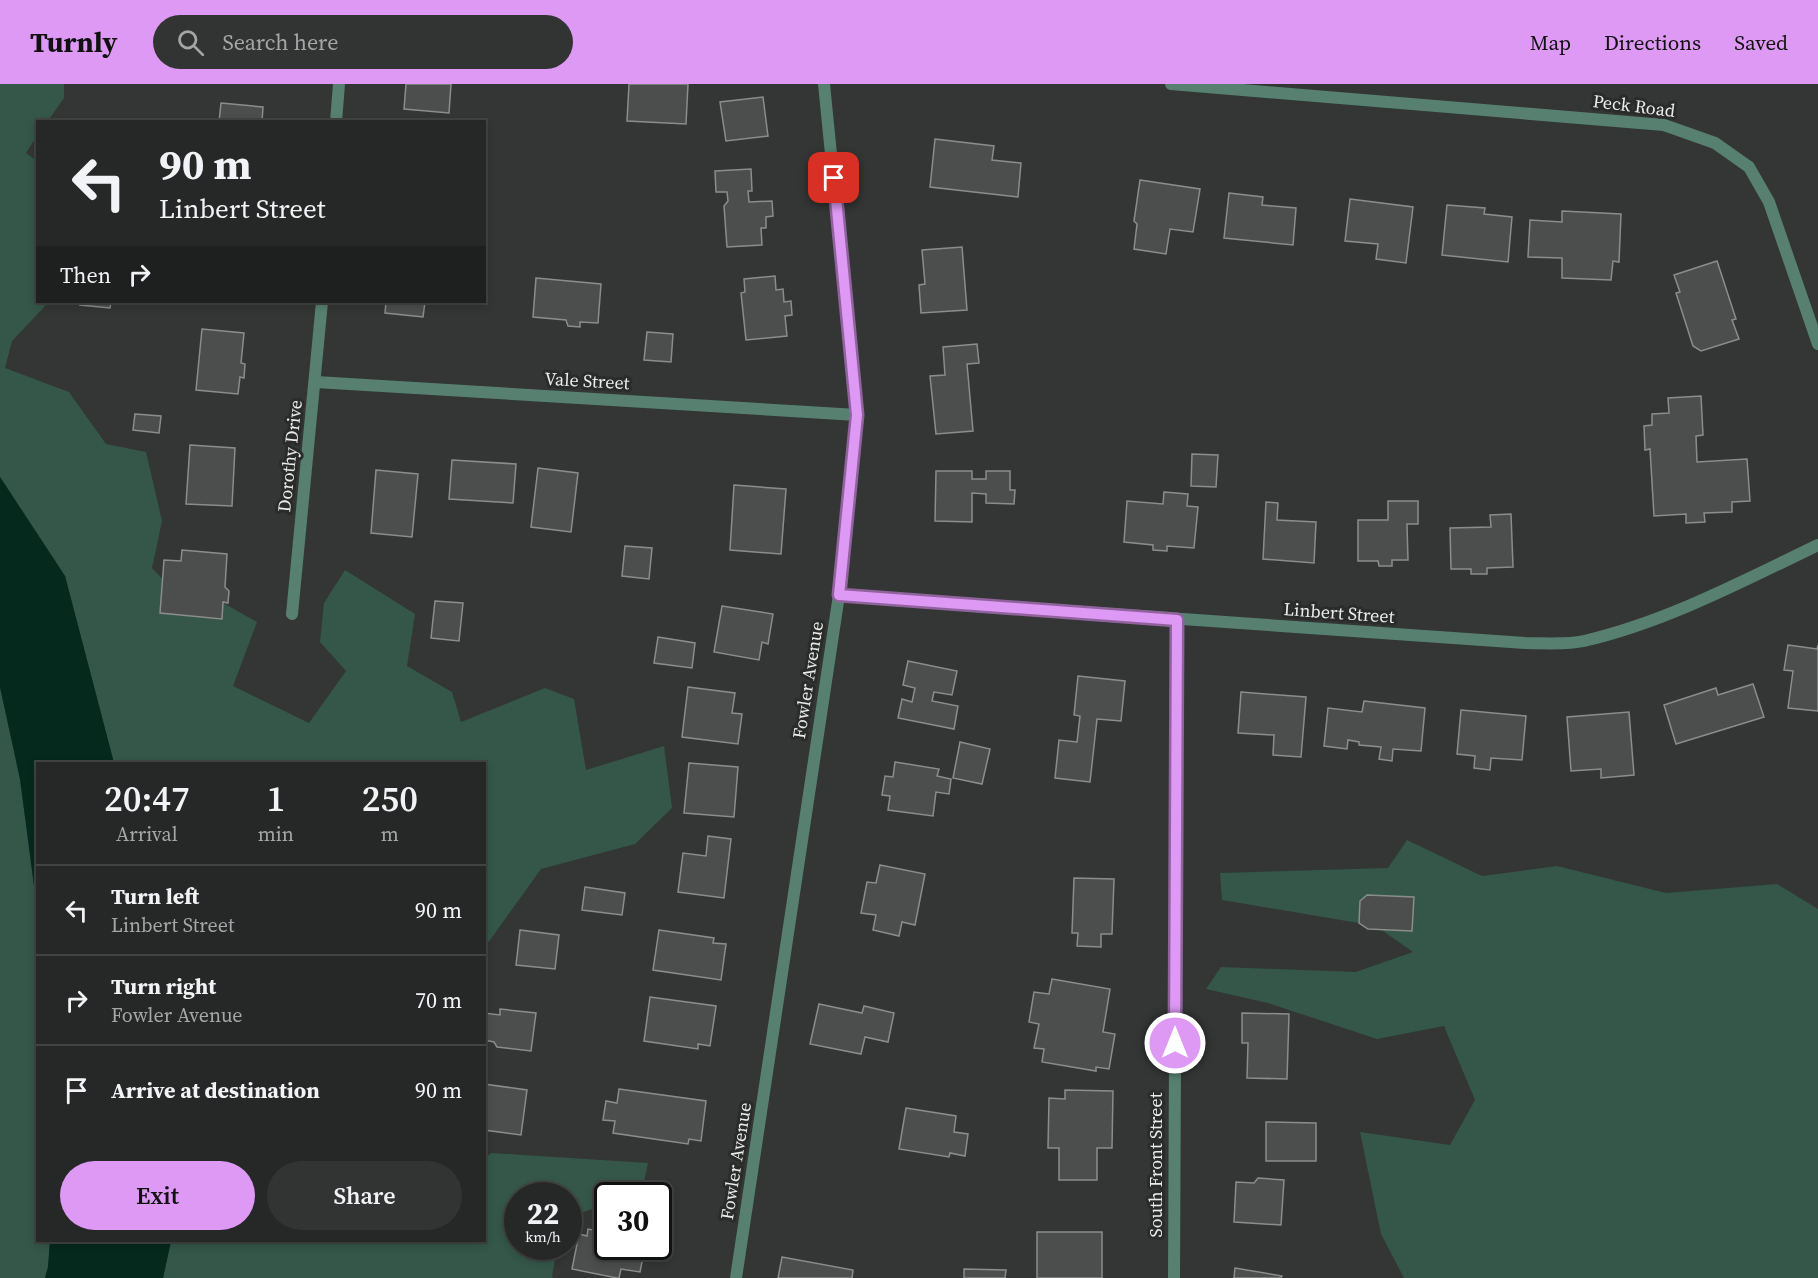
<!DOCTYPE html>
<style>
body{margin:0;font-family:"Source Serif 4",serif;background:#323433;color:#f1f3f6;height:100vh;display:flex;flex-direction:column;font-size:22px;white-space:nowrap}
*{box-sizing:border-box;margin:0}
p{font-size:20px;color:#a4a6a7}
.icon{flex:none;width:33px;height:33px;fill:none;stroke:currentColor;stroke-width:2;stroke-linecap:round;stroke-linejoin:round}
.map{position:relative;flex:1;overflow:hidden}
.panel{position:absolute;left:36px;top:678px;width:450px;height:480px;display:flex;flex-direction:column;background:#262827;border-radius:0px;box-shadow:0 3px 9px #0003,0 0 0 2px #424444}
.panel>*{flex:none}
.top-card{position:absolute;left:36px;top:36px;width:450px;height:183px;border-radius:0px;box-shadow:0 3px 9px #0003,0 0 0 2px #424444;background:#262827;color:#f1f3f6;overflow:hidden}
.speed{position:absolute;left:504px;top:1098px;display:flex;gap:12px;font-size:30px;font-weight:700;text-align:center}
.speed>*{display:grid;place-content:center;width:78px;height:78px;border-radius:50%;background:#262827;box-shadow:0 3px 9px #0003,0 0 0 2px #424444;line-height:1}
.speed small{font-size:15px;font-weight:400}
.speed .limit{border:3px solid #111;border-radius:9px;background:#fff;color:#111}
.pin{position:absolute;display:grid;place-items:center;width:51px;height:51px;color:#fff;margin:-26px;border-radius:12px;box-shadow:0 3px 9px #0006}
.me{position:absolute;width:66px;margin:-33px;rotate:0deg;stroke-linejoin:round;filter:drop-shadow(0 0 4px #0008)}
.turn{display:flex;align-items:center;gap:21px;height:126px;padding:0 24px;font-size:27px}
.turn .icon{width:78px;height:78px;stroke-width:2.5}
.turn b{display:block;font-size:42px;line-height:51px}
.then{display:flex;align-items:center;height:57px;padding:0 24px;background:#0003;gap:12px;font-size:22px}
.eta{display:flex;justify-content:space-evenly;align-items:center;height:102px;text-align:center}
.eta b{font-size:36px;font-weight:600;line-height:42px}
.cta{display:flex;gap:12px;margin-top:auto;padding:12px 24px}
.cta a{flex:1;height:69px;border-radius:36px;background:#dd99f3;color:#111;font-size:24px;font-weight:600;line-height:69px;text-align:center}
.cta a+a{background:#323433;color:#f1f3f6}
ul{padding:0;list-style:none}
li{display:flex;align-items:center;gap:18px;height:90px;padding:0 24px;border-top:2px solid #424444}
li div{flex:1}
li b{display:block;font-size:22px}
li em{font-style:normal}
header{display:flex;align-items:center;gap:36px;box-sizing:border-box;height:84px;padding:0 30px;background:#dd99f3;color:#111}
header strong{font-size:28px}
nav{display:flex;gap:33px;margin-inline-start:auto;font-size:21px}
.search{width:420px;height:54px;background:#323433;display:flex;align-items:center;gap:15px;box-sizing:border-box;padding:0 21px;border-radius:33px;color:#a4a6a7;font-size:22px}
.map>svg:first-child{display:block}
.green{fill:#345749}
.water{fill:#06291e}
.building{fill:#4c4e4d;stroke:#8a8d8c;stroke-width:1.5}
.lines{fill:none;stroke-linecap:round;stroke-linejoin:round}
.street{stroke:#578070;stroke-width:12}
.route-casing{stroke:#90639e;stroke-width:15}
.route{stroke:#dd99f3;stroke-width:10}
.labels{text-anchor:middle;stroke-width:6;stroke-linejoin:round;paint-order:stroke}
.street-label{font-size:18px;fill:#eaebeb;stroke:#292c2a}
</style>
<header>
<strong>Turnly</strong>
<div class="search"><svg class="icon" aria-label="search" viewBox="0 0 24 24"><circle cx="10" cy="10" r="6"/><path d="M15 15l6 6"/></svg>Search here</div>
<nav><a>Map</a><a>Directions</a><a>Saved</a></nav>
</header>
<div class="map">
<svg width="1818" height="1194" viewBox="0 0 1818 1194">
<rect width="100%" height="100%" fill="#333634"/>
<g class="green">
<path d="M0,0H64V14L48,37L38,38L37,52L26,69L37,77L38,218H49L12,257L5,284L69,308L106,360L146,368L162,437L152,484L187,520L216,515L257,538L233,602L309,639L346,587L320,558L324,519L345,486L415,530L407,582L452,608L461,638L545,604L574,615L586,686L664,662L672,724L635,760L541,785L485,863L484,680L114,679L65,492L0,393Z"/>
<path d="M0,603L20,695L37,824L38,1156L50,1157L48,1183L45,1194H0Z"/>
<path d="M1407,756L1482,792L1557,782L1666,809L1777,800L1818,825V1194H1404L1381,1150L1360,1048L1450,1061L1475,1016L1444,942L1377,955L1268,919L1206,905L1221,883L1356,888L1413,868L1376,842L1222,816L1220,789L1388,784Z"/>
<path d="M491,1069L648,1079L642,1108L632,1111L608,1112L607,1120L569,1133L568,1112H518V1162L557,1163L552,1193L555,1194H163L171,1157L484,1156L485,1074Z"/>
</g>
<g class="water">
<path d="M0,393L65,492L114,679L38,680L37,824L20,695L0,603Z"/>
<path d="M50,1157V1156L171,1157L163,1194H45L48,1183Z"/>
</g>
<g class="building">
<path d="M406,0H451L449,29L404,25Z"/>
<path d="M629,0H688L686,40L627,37Z"/>
<path d="M763,13L768,52L726,57L720,18Z"/>
<path d="M221,19L263,23L262,38H219Z"/>
<path d="M935,55L994,62L992,76L1021,79L1018,113L930,103Z"/>
<path d="M751,85L752,107H748L749,118L772,117L773,132L766,133V144H761L762,161L727,163L724,122L728,117L727,108H716L715,87Z"/>
<path d="M1140,96L1200,105L1193,148L1170,145L1166,170L1134,165L1137,140L1134,137Z"/>
<path d="M1229,109L1263,113L1262,121L1296,124L1293,161L1224,154Z"/>
<path d="M1350,115L1413,123L1406,179L1376,175L1378,160L1345,157Z"/>
<path d="M1447,121L1485,124L1484,130L1512,133L1508,178L1442,171Z"/>
<path d="M1562,127L1621,130L1619,178L1613,177L1611,196L1562,194V174L1528,173L1530,136L1562,138Z"/>
<path d="M962,163L967,226L921,229L919,201L925,200L922,166Z"/>
<path d="M1717,177L1736,235L1732,236L1739,255L1701,267L1693,262L1676,209L1680,208L1674,191Z"/>
<path d="M775,192L776,206L783,205L784,218L791,217L792,231L785,232L787,252L746,256L741,209L745,208L744,195Z"/>
<path d="M536,194L601,200L598,239L580,238V243L568,242L566,236L533,233Z"/>
<path d="M81,218H111L110,224L80,221Z"/>
<path d="M386,218H425L423,233L385,229Z"/>
<path d="M202,245L244,249L241,279L245,280L244,294L240,293L238,310L196,306Z"/>
<path d="M647,248L673,250L671,278L644,276Z"/>
<path d="M977,260L979,279L967,280L973,347L936,350L930,292L945,291L943,263Z"/>
<path d="M1701,312L1703,351L1696,352L1697,378L1747,375L1750,417L1732,418V428L1704,429L1705,438L1686,439V430L1654,432L1650,365L1645,366L1644,342L1652,341V330L1669,329L1668,314Z"/>
<path d="M135,330L161,332L159,349L133,346Z"/>
<path d="M190,361L235,364L232,422L186,420Z"/>
<path d="M1192,370L1218,371L1216,403L1191,402Z"/>
<path d="M452,376L516,380L513,419L449,415Z"/>
<path d="M538,384L578,389L571,448L531,443Z"/>
<path d="M376,386L418,390L412,453L371,449Z"/>
<path d="M936,387H972V395H986V387H1010V406H1015L1014,420L986,419V410L972,409V438L935,437Z"/>
<path d="M734,401L786,405L781,470L730,466Z"/>
<path d="M1164,408L1188,410L1187,422L1198,423L1194,464L1167,462V467L1153,466V461L1124,458L1127,417L1163,420Z"/>
<path d="M1388,417H1418V440H1407L1408,476H1392V482H1379L1378,477H1358V436H1388Z"/>
<path d="M1266,418L1278,419L1277,436L1316,438L1314,479L1263,475Z"/>
<path d="M1511,430L1513,483L1487,484V490H1471V485H1451L1450,444L1491,443L1490,431Z"/>
<path d="M625,462L652,464L649,495L622,492Z"/>
<path d="M182,466L227,470L225,503L229,507L228,519L223,518L222,535L160,529L164,476L181,477Z"/>
<path d="M435,517L463,519L459,557L431,554Z"/>
<path d="M722,522L773,530L768,560L762,558L759,576L714,568Z"/>
<path d="M658,553L695,559L692,584L654,579Z"/>
<path d="M1788,561L1817,565L1818,561V627L1788,624L1793,587L1784,586Z"/>
<path d="M908,577L957,587L952,611L934,608L932,617L958,622L954,645L898,634L902,615L912,618L915,604L903,601Z"/>
<path d="M1078,592L1125,597L1121,637L1097,635L1090,698L1055,694L1059,656L1077,658L1080,632L1074,631Z"/>
<path d="M1753,600L1764,633L1676,660L1664,621L1716,604L1718,611Z"/>
<path d="M688,603L735,609L732,629L742,630L738,660L682,653Z"/>
<path d="M1241,608L1306,613L1301,673L1273,671L1274,651L1238,649Z"/>
<path d="M1364,617L1425,624L1421,667L1393,665L1392,677L1379,675L1381,663L1359,661V658L1348,656L1347,665L1324,662L1328,624L1362,628Z"/>
<path d="M1461,626L1526,632L1522,676L1491,674L1490,686L1474,684L1475,672L1457,670Z"/>
<path d="M1629,628L1634,691L1601,694V685L1571,687L1567,633Z"/>
<path d="M960,658L990,665L982,700L953,694Z"/>
<path d="M895,678L939,685L937,692L951,695L949,710L936,708L933,732L888,726L890,712L882,711L885,692L893,693Z"/>
<path d="M689,679L738,683L734,733L684,729Z"/>
<path d="M708,752L731,755L724,814L678,808L683,769L706,772Z"/>
<path d="M880,781L925,790L915,841L902,838L899,852L873,846L876,831L861,829L867,798L876,799Z"/>
<path d="M1074,794L1114,795L1112,850H1101V863L1077,862L1078,849H1072Z"/>
<path d="M585,803L625,809L622,831L582,826Z"/>
<path d="M1367,811L1414,813L1412,847L1368,845L1359,839L1360,817Z"/>
<path d="M520,846L559,851L555,885L516,881Z"/>
<path d="M659,846L714,854L713,859L726,860L721,896L653,886Z"/>
<path d="M1052,895L1110,905L1103,948L1115,950L1109,985L1096,983V987L1042,978L1044,965L1034,964L1039,940L1029,938L1034,908L1049,910Z"/>
<path d="M650,913L716,922L710,962L698,960V965L644,957Z"/>
<path d="M819,920L862,929L864,922L894,929L888,958L865,953L861,970L810,960Z"/>
<path d="M500,925L536,929L531,967L497,963L494,958L484,956V929L500,931Z"/>
<path d="M1242,929L1289,930L1287,995L1247,994L1248,959H1242Z"/>
<path d="M484,1000L527,1006L521,1051L484,1046Z"/>
<path d="M619,1005L706,1017L701,1057L689,1055L688,1060L613,1049L615,1037L603,1036L606,1017L617,1019Z"/>
<path d="M1065,1006L1113,1007L1112,1064H1097V1096H1059V1064H1048L1049,1014L1065,1015Z"/>
<path d="M906,1024L956,1032L954,1048L968,1050L965,1072L950,1069L949,1073L899,1065Z"/>
<path d="M1266,1038L1316,1039V1077H1266Z"/>
<path d="M1258,1094L1284,1096L1281,1141L1234,1138L1236,1098L1254,1099Z"/>
<path d="M608,1134V1162H645L640,1188L621,1185L619,1194H617L572,1185L579,1150L587,1152L588,1145L605,1148Z"/>
<rect x="1037" y="1148" width="65" height="46"/>
<path d="M782,1173L853,1186L852,1194H778Z"/>
<path d="M1235,1184L1282,1192L1281,1194H1234Z"/>
<path d="M964,1185L1006,1186L1005,1194H964Z"/>
</g>
<g class="lines">
<g class="street">
<path d="M1171,0L1664,41L1715,59L1749,83L1769,118L1818,260"/>
<path d="M336,38L339,0"/>
<path d="M316,298L857,331"/>
<path d="M839,511L1525,559C1543,559 1566,561 1584,557C1666,538 1743,497 1818,461"/>
<path d="M292,530L322,218"/>
<path d="M736,1194L839,511L857,331L824,0"/>
<path d="M1174,1194L1177,536"/>
</g>
</g>
<g class="lines">
<g class="route-casing">
<path id="route" d="M834,94L857,331L839,511L1177,536L1175,959"/>
</g>
<use href="#route" class="route"/>
</g>
<g class="labels">
<g class="street-label">
<text transform="translate(1634 22) rotate(7)" y="6">Peck Road</text>
<text transform="translate(587 297) rotate(3)" y="6">Vale Street</text>
<text transform="translate(290 372) rotate(-84)" y="6">Dorothy Drive</text>
<text transform="translate(1339 529) rotate(4)" y="6">Linbert Street</text>
<text transform="translate(808 596) rotate(-81)" y="6">Fowler Avenue</text>
<text transform="translate(736 1077) rotate(-81)" y="6">Fowler Avenue</text>
<text transform="translate(1156 1081) rotate(-90)" y="6">South Front Street</text>
</g>
</g>
</svg>
<div class="speed"><div>22<small>km/h</small></div><div class="limit">30</div></div>
<div class="pin" style="left:834px;top:94px;background:#d93025"><svg class="icon" aria-label="arrive" viewBox="0 0 24 24"><path d="M6 21V4h12l-3 4 3 4H6"/></svg></div>
<svg class="me" style="left:1175px;top:959px" viewBox="-20 -20 40 40"><circle r="17" fill="#dd99f3" stroke="#fff" stroke-width="3"/><path d="M0-11L8 9 0 5-8 9z" fill="#fff"/></svg>
<div class="top-card">
<div class="turn"><svg class="icon" aria-label="left" viewBox="0 0 24 24"><path d="M17 20v-9H6M10 6l-5 5 5 5"/></svg><div><b>90 m</b>Linbert Street</div></div>
<div class="then">Then<svg class="icon" aria-label="right" viewBox="0 0 24 24"><path d="M7 20v-9h11M14 6l5 5-5 5"/></svg></div>
</div>
<section class="panel">
<div class="eta">
<div><b>20:47</b><p>Arrival</p></div>
<div><b>1</b><p>min</p></div>
<div><b>250</b><p>m</p></div>
</div>
<ul>
<li><svg class="icon" aria-label="left" viewBox="0 0 24 24"><path d="M17 20v-9H6M10 6l-5 5 5 5"/></svg><div><b>Turn left</b><p>Linbert Street</p></div><em>90 m</em></li>
<li><svg class="icon" aria-label="right" viewBox="0 0 24 24"><path d="M7 20v-9h11M14 6l5 5-5 5"/></svg><div><b>Turn right</b><p>Fowler Avenue</p></div><em>70 m</em></li>
<li><svg class="icon" aria-label="arrive" viewBox="0 0 24 24"><path d="M6 21V4h12l-3 4 3 4H6"/></svg><div><b>Arrive at destination</b></div><em>90 m</em></li>
</ul>
<div class="cta"><a>Exit</a><a>Share</a></div>
</section>
</div>
